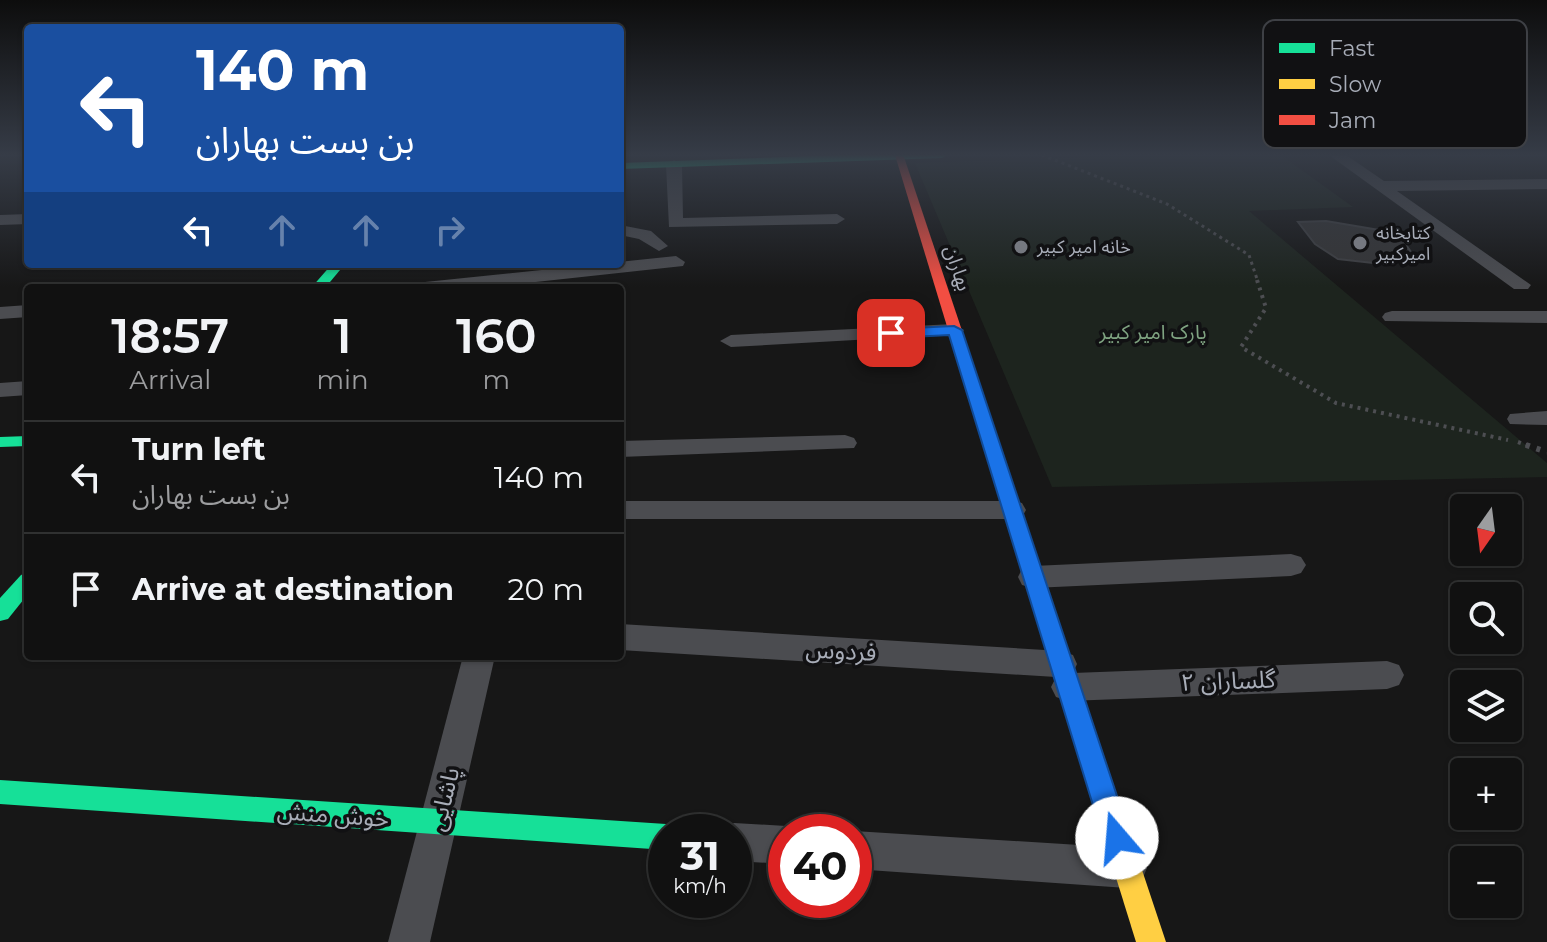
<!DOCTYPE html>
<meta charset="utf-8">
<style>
body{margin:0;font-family:Montserrat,"Noto Sans Arabic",sans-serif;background:#1e1f1f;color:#f1f3f6;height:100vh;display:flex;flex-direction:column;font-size:30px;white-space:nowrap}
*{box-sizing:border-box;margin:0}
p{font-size:26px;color:#9c9d9f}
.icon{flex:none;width:44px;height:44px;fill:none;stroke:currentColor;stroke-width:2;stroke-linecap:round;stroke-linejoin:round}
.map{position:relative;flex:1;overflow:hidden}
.drawer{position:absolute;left:24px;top:284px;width:600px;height:376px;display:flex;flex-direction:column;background:#111;border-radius:8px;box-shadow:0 2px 6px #0004,0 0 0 2px #303131}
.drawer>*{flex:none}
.guide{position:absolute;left:24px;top:24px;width:600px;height:244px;border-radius:8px;box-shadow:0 2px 6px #0004,0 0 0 2px #303131;background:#1a4fa0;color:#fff;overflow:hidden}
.needle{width:52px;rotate:194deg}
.controls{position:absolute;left:1450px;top:494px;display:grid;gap:16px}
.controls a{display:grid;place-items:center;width:72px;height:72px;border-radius:8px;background:#111;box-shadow:0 2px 6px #0004,0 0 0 2px #303131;font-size:40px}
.speed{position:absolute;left:648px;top:814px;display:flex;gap:16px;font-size:40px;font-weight:700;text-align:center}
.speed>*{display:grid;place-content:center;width:104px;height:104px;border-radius:50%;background:#111;box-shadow:0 2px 6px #0004,0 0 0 2px #303131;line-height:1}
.speed small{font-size:20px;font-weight:400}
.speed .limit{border:12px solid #d22;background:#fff;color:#111}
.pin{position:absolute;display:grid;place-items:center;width:68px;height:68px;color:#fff;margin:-34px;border-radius:16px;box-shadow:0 4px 12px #0006}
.me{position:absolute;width:88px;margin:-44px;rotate:342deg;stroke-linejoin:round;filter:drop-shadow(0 0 6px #0008)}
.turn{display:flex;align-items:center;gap:28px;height:168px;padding:0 40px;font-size:36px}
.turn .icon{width:104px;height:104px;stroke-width:2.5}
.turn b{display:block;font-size:56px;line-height:68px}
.lanes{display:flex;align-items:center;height:76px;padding:0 40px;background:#0003;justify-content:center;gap:40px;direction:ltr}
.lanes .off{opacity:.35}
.eta{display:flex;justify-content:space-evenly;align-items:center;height:136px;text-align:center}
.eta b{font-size:48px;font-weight:600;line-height:56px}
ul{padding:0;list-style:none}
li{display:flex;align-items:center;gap:24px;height:112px;padding:0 40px;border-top:2px solid #303131}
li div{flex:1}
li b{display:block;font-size:30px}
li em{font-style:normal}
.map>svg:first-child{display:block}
.green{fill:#1d241e}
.building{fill:#353536;stroke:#3f4043;stroke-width:2}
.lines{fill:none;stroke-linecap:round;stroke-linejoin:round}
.path-far2{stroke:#4d4e52;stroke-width:3;stroke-dasharray:3 4;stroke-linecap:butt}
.path-far1{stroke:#4d4e52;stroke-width:4;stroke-dasharray:3 5;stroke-linecap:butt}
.path{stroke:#4d4e52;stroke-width:6;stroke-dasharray:4 7;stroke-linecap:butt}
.street{fill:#4b4c50;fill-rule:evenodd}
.fast{fill:#16e098;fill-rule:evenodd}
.slow{fill:#ffcf43;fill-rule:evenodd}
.jam{fill:#f24e42;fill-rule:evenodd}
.route{fill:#1a73e8;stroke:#114b97;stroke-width:2}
.poi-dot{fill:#757880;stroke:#111113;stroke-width:3}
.labels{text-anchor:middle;stroke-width:7;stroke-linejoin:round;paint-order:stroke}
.far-poi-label{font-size:18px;fill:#a8adb8;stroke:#111113;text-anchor:start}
.street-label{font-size:20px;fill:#a8adb8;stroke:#111113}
.park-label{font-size:20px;fill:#7fa381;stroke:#111113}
.near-street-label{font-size:24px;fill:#a8adb8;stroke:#111113}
.key{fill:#111113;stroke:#3e4045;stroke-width:2}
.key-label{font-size:22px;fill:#a8adb8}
</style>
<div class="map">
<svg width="1547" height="942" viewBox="0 0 1547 942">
<rect width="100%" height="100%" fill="#171717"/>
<path class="green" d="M1146,155H1281L1353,207L1249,211L1547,463V477L1052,487L915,163Z"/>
<path class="building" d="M1326,221L1391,232L1402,239L1411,252L1397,262L1382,264L1338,259L1315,244L1298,222Z"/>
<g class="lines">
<path class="path-far2" d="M1042,155L1167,204L1249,255L1258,282"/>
<g class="path-far1">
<path d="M1257,280L1266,308L1241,347L1336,403L1508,440"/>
<path d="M1518,442L1532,447"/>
</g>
<path class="path" d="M1526,445L1547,452"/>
<g class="street">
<path d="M1329,155H1346L1384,181L1547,179V189L1397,191L1531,285L1528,289H1514Z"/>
<path d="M674,160L682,165L683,218L837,214L845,219L837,224L669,227L666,165Z"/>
<path d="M28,214V224L0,225V215Z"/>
<path d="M620,225L651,231L668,246L659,251L639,239L620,235Z"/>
<path d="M676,256L685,262L683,266L481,288H415L425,282Z"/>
<path d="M28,305V317L0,319V307Z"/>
<path d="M1392,311H1547V323L1385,321L1382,317L1385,313Z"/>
<path d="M954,324L964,330L961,334L731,347L720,341L731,335Z"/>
<path d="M28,381V395L0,397V383Z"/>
<path d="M1547,411V425L1510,424L1507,419L1510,414Z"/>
<path d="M845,435L854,438L857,443L854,448L620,457V441Z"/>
<path d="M620,501H1012L1022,503L1026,510L1022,517L1012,519H620Z"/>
<path d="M1291,554L1301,557L1306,565L1301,573L1291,576L1033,588L1022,585L1018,577L1022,569L1033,566Z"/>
<path d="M620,624L1061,651L1073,655L1077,664L1073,673L1387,661L1399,665L1404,675L1399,685L1387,689L1068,701L1056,697L1051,687L1056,677L620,650Z"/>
<path d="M463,656H495L430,942H388Z"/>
<path d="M734,823L786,826L800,832H786V864L734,861V832H719Z"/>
<path d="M854,831L1127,848L1141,854L1147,868L1141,882L1127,888L854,869V832H851Z"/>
</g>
<g class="fast">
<path d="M839,155H947L942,158L620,169V163Z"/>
<path d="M332,264H345L325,288H311Z"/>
<path d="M28,436V446L0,447V437Z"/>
<path d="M28,572V594L8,619L0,621V598L21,575Z"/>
<path d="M0,780L666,824L676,828L677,832H666V850L0,804Z"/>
</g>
<path class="slow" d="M1041,592L1048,594L1052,600L1166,942H1136L1030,600L1034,594Z"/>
<path class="jam" d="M895,155L904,157L1052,600L1048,606L1041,608L1034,606L1030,600Z"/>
</g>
<linearGradient id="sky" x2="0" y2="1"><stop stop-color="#0d0d0d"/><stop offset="0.54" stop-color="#363c47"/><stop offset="1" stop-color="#363c47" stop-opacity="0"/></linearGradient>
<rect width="1547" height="287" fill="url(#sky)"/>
<path class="route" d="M954,326L962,330L1131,838L1127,848L1117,851L1108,848L1103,838L949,335L891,338L883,333L891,329Z"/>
<g class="poi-dot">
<circle cx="1360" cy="243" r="8"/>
<circle cx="1021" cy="247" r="8"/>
</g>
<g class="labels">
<g class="far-poi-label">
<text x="1376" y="239">کتابخانه<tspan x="1376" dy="21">امیرکبیر</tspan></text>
<text x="1037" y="253">خانه امیر کبیر</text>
</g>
<g class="street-label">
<text transform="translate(958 268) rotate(72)" y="7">بهاران</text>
</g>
<g class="park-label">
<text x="1153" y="339">پارک امیر کبیر</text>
</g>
<g class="near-street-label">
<text transform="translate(841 651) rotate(3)" y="8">فردوس</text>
<text transform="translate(1228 681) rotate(-2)" y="8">گلساران ۲</text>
<text transform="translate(444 799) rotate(-76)" y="8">پاشایی</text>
<text transform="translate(333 815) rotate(4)" y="8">خوش منش</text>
</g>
</g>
<rect x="1263" y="20" width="264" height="128" rx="12" class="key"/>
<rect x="1279" y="43" width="36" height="10" fill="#16e098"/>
<rect x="1279" y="79" width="36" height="10" fill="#ffcf43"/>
<rect x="1279" y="115" width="36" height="10" fill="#f24e42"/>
<g class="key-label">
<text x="1329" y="56">Fast</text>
<text x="1329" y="92">Slow</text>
<text x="1329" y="128">Jam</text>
</g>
</svg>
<div class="controls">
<a><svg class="needle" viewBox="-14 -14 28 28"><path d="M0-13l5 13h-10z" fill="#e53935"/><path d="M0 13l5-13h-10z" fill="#9c9d9f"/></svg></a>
<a><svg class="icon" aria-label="search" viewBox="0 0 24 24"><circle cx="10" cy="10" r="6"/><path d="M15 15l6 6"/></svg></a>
<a><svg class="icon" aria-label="layers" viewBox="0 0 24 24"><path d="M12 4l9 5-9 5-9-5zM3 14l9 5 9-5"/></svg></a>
<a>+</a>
<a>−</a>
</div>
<div class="speed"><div>31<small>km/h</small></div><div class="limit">40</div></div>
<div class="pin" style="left:891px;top:333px;background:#d93025"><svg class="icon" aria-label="arrive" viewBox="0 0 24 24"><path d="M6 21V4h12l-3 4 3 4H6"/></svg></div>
<svg class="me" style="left:1117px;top:838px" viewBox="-20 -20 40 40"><circle r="19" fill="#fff"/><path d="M0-13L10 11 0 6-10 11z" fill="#1a73e8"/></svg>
<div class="guide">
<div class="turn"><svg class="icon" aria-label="left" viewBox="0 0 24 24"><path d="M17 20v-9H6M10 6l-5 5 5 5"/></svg><div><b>140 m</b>بن بست بهاران</div></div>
<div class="lanes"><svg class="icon" aria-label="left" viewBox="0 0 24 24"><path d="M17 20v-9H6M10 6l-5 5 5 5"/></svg><svg class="icon off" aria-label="ahead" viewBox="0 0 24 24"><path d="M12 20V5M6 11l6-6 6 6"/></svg><svg class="icon off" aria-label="ahead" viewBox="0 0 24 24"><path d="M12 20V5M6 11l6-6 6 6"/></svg><svg class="icon off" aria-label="right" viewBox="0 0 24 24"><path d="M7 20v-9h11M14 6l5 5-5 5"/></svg></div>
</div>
<section class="drawer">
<div class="eta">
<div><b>18:57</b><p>Arrival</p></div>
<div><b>1</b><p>min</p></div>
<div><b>160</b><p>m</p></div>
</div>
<ul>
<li><svg class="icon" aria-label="left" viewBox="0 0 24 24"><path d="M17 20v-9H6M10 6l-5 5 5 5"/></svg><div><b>Turn left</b><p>بن بست بهاران</p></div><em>140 m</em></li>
<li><svg class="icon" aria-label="arrive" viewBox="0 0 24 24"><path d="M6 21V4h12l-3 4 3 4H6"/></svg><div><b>Arrive at destination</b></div><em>20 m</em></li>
</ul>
</section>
</div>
